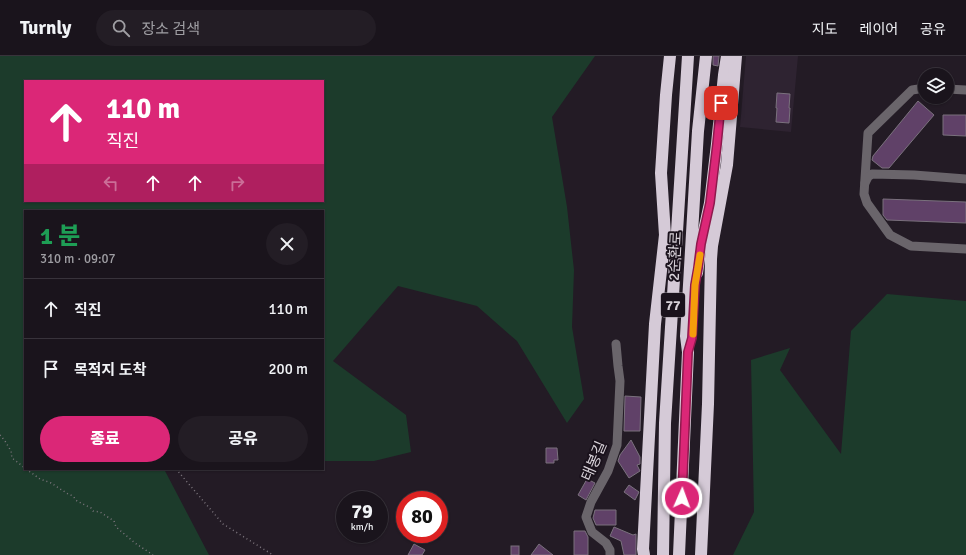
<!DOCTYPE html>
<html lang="ko">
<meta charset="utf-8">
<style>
body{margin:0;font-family:Signika,"Noto Sans KR",sans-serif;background:#231d25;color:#f1f3f6;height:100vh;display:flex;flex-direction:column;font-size:15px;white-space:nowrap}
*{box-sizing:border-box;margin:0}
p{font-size:13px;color:#9f9ea3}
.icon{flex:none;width:22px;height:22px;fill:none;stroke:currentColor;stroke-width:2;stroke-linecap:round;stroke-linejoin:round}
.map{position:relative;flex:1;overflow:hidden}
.panel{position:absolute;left:24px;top:154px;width:300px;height:260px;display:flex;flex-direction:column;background:#1a141c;border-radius:0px;box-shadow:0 1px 3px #0004,0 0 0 1px #38333b}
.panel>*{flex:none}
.guide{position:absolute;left:24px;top:24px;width:300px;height:122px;border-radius:0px;box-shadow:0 1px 3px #0004,0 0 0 1px #38333b;background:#db2777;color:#fff;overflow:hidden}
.controls{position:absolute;left:918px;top:12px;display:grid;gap:8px}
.controls a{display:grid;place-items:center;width:36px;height:36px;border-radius:50%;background:#1a141c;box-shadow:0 1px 3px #0004,0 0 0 1px #38333b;font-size:20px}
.speed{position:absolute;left:336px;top:435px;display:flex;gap:8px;font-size:20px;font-weight:700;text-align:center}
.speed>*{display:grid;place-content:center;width:52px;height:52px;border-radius:50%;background:#1a141c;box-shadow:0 1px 3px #0004,0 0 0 1px #38333b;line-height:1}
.speed small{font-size:10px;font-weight:400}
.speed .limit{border:6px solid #d22;background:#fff;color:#111}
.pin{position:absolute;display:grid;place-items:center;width:34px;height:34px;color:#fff;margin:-17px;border-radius:8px;box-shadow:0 2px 6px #0006}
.me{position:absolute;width:44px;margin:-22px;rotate:2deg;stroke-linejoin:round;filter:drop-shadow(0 0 3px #0008)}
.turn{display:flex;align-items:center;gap:14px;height:84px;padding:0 16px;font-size:18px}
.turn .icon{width:52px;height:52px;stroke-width:2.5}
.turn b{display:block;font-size:28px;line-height:34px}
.lanes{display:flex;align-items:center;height:38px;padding:0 16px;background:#0003;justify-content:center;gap:20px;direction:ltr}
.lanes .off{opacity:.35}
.round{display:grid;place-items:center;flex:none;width:42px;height:42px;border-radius:21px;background:#231d25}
.head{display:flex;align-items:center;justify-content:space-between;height:68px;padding:0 16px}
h1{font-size:24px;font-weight:800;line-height:30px;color:#1e9e55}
.cta{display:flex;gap:8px;margin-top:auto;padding:8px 16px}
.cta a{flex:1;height:46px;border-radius:24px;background:#db2777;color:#fff;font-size:16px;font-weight:800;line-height:46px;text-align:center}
.cta a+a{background:#231d25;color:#f1f3f6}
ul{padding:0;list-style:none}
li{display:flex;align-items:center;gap:12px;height:60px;padding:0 16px;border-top:1px solid #38333b}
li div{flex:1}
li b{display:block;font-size:15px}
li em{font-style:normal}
header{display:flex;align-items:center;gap:24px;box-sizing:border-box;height:56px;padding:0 20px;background:#1a141c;border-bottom:1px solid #38333b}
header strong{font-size:19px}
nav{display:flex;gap:22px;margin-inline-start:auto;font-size:14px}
.search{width:280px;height:36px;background:#231d25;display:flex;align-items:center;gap:10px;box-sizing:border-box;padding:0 14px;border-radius:22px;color:#9f9ea3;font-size:15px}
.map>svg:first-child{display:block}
.built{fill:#2e2331}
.green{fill:#1c3b2b;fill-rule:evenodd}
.building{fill:#604168;stroke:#7a717d}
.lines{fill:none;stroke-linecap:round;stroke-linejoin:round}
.path{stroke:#7d767e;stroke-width:1.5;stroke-dasharray:1 3;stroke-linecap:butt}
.minor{stroke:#6a656b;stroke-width:9}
.highway{stroke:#d5cad7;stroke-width:12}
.route-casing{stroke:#8e194d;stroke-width:10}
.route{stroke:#db2777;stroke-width:7}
.slow{stroke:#f59e0b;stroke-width:7}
.labels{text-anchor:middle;stroke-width:4;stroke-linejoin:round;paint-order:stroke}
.shield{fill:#1a121c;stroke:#9f98a0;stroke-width:1}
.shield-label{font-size:14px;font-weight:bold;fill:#d8d2d9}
.street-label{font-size:15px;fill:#d8d2d9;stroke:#1a121c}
</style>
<header>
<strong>Turnly</strong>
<div class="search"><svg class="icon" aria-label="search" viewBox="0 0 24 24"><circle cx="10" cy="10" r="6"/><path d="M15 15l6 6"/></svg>장소 검색</div>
<nav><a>지도</a><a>레이어</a><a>공유</a></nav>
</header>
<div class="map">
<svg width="966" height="499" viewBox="0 0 966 499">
<rect width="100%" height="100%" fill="#231b25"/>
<path class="built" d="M746,0H798L791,76L740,71Z"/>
<g class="green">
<path d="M0,0H595L552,61L567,151L574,214L572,271L584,343L567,367L517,285L477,250L398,230L333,305L406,359L411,396L374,405H323V155H25V413H164L209,499H0ZM25,25H323V145H25Z"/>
<path d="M887,238L966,245V499H733L754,456L751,304L790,292L780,314L841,398L851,275Z"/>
</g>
<g class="building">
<path d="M713,0H719L718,10L713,9Z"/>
<path d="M777,37L790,38L789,52H790L789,67L776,66L777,52H776Z"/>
<path d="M918,45L934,59L889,112H882L872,104L873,100Z"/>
<path d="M943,59H966V80L943,79Z"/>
<path d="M883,143L966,146V167L887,164L883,159Z"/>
<path d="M625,340L641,341L640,375H624Z"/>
<path d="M631,384L640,401V408L637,409L640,415L629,422L618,405L620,399Z"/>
<path d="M546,392H557L558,404H554V407H546Z"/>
<path d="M587,423L595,427L586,444L578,439Z"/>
<path d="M629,429L639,436L635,444L624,436Z"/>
<path d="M595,454H616V469H596L593,462Z"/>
<path d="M614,471L633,479L636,478V499H624L621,485L610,480Z"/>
<path d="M574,475H585L588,481V499H574Z"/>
<path d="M414,488L425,494L422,499H408Z"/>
<path d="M539,488L553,499H531Z"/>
<rect x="511" y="490" width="8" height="9"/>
</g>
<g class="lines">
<g class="path">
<path d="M0,379L5,385L11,395L12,402L25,412"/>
<path d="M26,413L40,423L51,427L68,438L73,440L77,445L91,452L93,455L100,456L114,465L116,471L135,487L153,499"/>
<path d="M176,413L223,468L273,499"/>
</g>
<g class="minor">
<path d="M925,32L912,34L868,77L864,138L867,147L890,179L911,190L966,193"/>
<path d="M947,33L966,34"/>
<path d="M865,127L868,121L872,118L914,119L966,123"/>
<path d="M610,499V494L606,487L592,476L586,461L591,446L608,415L617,389L620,325L618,310L616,288"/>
</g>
<g class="highway">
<path d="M697,217L701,188L710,147L717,88L724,19L727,0"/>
<path d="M644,499L643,493L655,268L665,179L661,117L666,39L670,0"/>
<path d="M663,499L665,367L688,0"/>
<path d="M679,499L688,296L686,280L698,75L706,0"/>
<path d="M701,499L708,348L711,203L712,190L727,109L736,0"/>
</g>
</g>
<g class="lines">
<g class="route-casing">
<path id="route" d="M682,442L688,296L692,282L695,229L698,212L701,188L710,147L717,88L721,47"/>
</g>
<use href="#route" class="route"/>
<path class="slow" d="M693,278L695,229L700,199"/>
</g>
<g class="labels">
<rect class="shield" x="661" y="237" width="24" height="24" rx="3"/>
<g class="shield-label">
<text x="673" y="254">77</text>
</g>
<g class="street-label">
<text transform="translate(675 200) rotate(-87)" y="5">2순환로</text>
<text transform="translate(594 405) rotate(-67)" y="5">태봉길</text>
</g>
</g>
</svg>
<div class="controls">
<a><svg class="icon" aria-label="layers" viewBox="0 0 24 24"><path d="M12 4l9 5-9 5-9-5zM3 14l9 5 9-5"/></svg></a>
</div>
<div class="speed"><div>79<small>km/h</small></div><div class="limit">80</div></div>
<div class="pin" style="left:721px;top:47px;background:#d93025"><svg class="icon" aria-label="arrive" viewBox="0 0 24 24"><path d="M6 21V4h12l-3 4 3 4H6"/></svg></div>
<svg class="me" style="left:682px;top:442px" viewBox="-20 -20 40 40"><circle r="17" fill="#db2777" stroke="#fff" stroke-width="3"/><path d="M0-11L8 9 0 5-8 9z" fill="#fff"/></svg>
<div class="guide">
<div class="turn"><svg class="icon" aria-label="ahead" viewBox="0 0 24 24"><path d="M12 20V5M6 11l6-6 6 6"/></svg><div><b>110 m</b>직진</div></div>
<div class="lanes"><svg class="icon off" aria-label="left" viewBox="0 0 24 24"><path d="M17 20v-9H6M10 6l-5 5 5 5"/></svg><svg class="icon" aria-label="ahead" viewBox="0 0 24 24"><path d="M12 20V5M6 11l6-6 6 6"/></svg><svg class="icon" aria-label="ahead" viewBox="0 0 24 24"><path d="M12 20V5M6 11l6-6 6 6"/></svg><svg class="icon off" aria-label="right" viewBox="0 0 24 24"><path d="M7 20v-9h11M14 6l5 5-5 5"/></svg></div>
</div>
<section class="panel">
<div class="head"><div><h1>1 분</h1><p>310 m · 09:07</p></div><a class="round"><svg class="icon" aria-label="close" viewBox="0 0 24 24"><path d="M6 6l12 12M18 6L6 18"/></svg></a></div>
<ul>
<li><svg class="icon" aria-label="ahead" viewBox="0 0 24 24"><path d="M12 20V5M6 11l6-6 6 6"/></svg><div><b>직진</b></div><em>110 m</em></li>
<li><svg class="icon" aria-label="arrive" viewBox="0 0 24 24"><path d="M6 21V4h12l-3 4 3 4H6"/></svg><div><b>목적지 도착</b></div><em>200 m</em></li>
</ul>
<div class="cta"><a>종료</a><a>공유</a></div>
</section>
</div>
